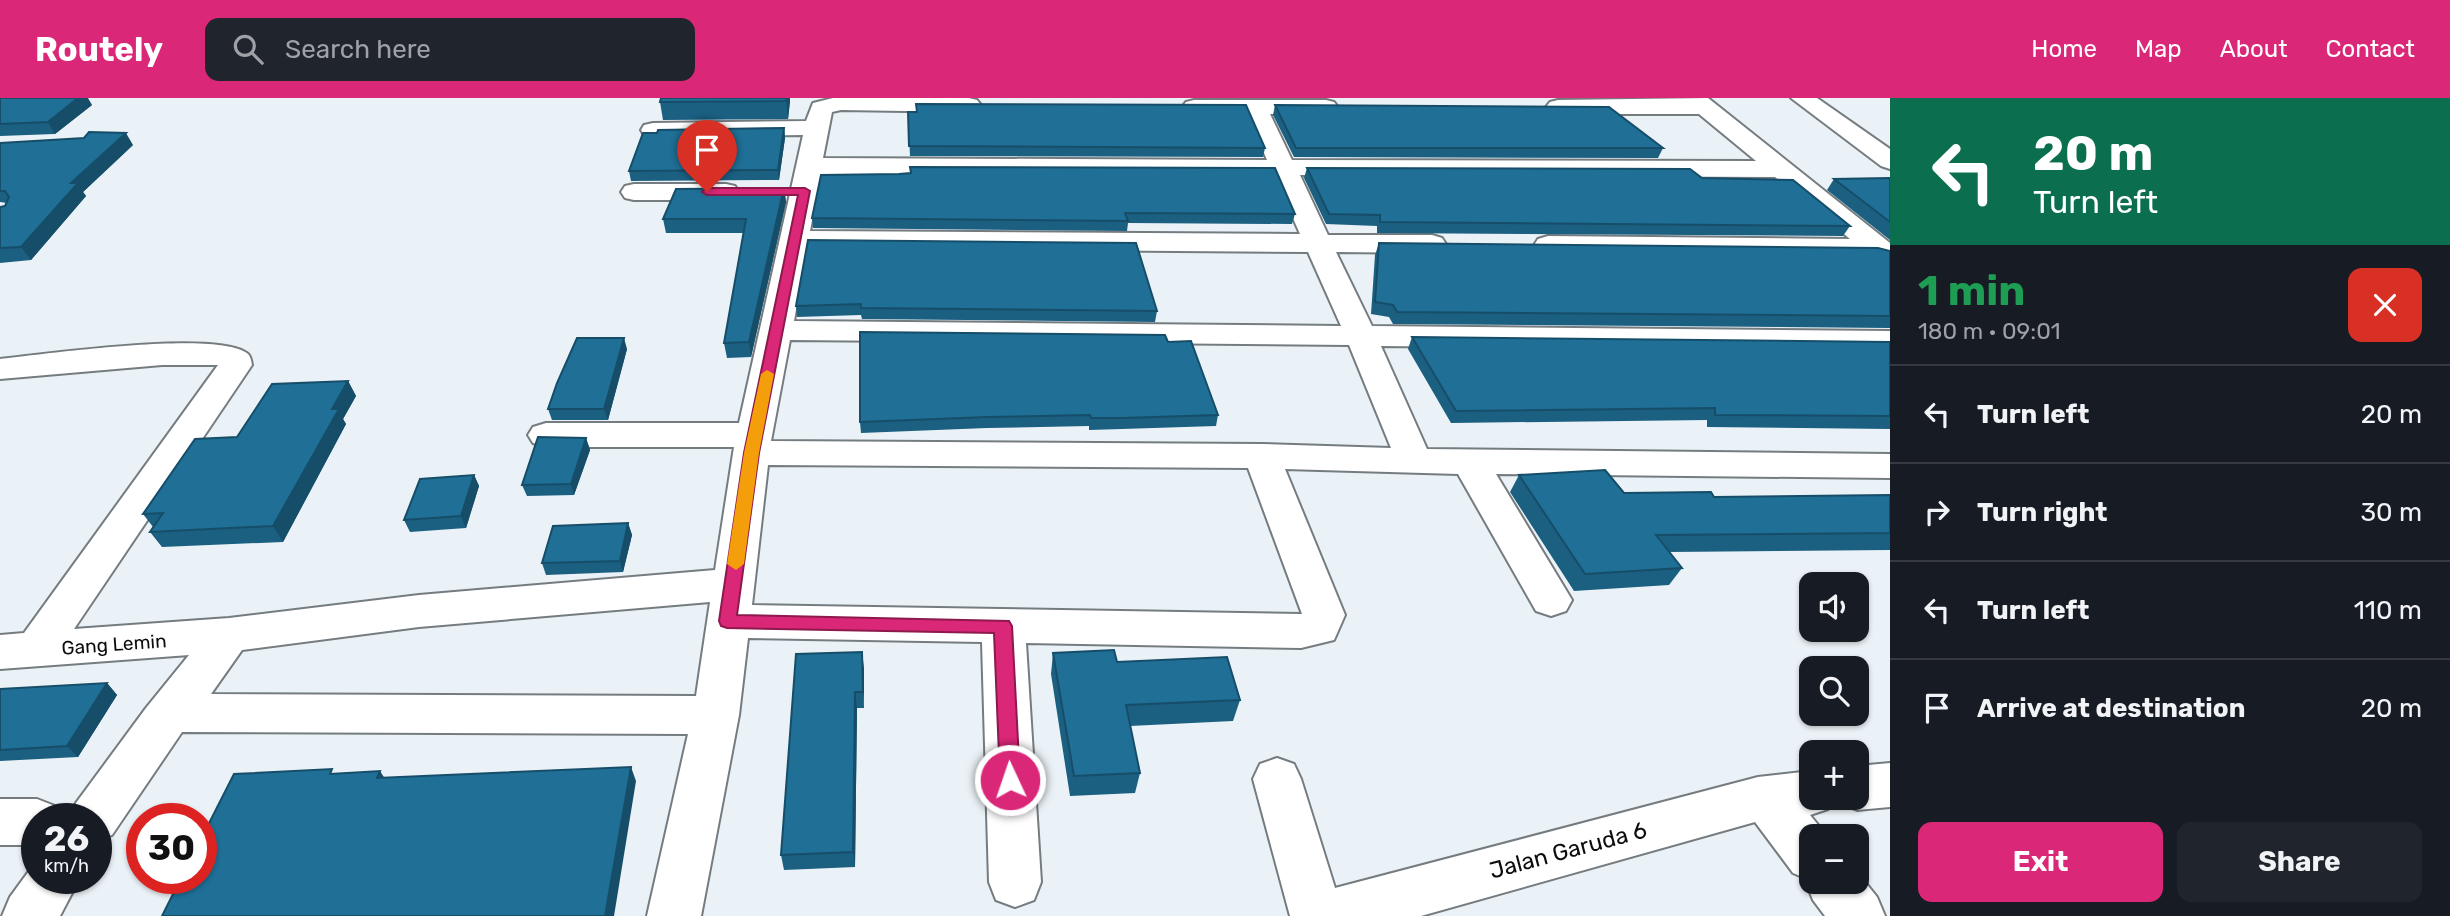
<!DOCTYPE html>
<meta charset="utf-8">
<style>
body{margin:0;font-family:Rubik,sans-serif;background:#20242c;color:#f1f3f6;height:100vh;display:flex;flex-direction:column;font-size:26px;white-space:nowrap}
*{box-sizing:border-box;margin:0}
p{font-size:23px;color:#9ea1a6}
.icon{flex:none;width:38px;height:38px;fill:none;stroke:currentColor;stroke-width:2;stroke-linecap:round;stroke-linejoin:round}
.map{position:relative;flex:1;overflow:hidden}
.drawer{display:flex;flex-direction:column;background:#171b24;width:560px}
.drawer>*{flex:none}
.banner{background:#0b6e4f;color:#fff;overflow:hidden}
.tools{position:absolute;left:1799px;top:474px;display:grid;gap:14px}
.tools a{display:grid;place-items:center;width:70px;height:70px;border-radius:14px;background:#171b24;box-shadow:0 2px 5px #0004;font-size:35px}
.speed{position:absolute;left:21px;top:705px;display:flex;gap:14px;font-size:35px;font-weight:700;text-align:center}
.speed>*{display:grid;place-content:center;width:91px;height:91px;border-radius:50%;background:#171b24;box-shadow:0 2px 5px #0004;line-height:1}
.speed small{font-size:18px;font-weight:400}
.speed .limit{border:10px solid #d22;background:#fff;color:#111}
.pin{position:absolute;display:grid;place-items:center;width:60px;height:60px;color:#fff;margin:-72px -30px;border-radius:50% 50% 50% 0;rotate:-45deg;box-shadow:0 0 7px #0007}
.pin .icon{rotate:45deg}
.me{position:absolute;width:77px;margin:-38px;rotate:357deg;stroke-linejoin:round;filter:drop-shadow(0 0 5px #0008)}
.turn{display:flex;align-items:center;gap:24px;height:147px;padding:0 28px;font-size:32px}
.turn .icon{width:91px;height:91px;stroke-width:2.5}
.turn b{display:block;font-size:49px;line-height:60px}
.round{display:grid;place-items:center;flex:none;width:74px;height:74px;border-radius:14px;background:#20242c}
.summary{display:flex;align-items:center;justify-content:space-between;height:119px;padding:0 28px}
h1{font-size:42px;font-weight:700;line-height:52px;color:#1e9e55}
.button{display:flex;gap:14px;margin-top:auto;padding:14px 28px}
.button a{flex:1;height:80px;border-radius:14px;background:#db2777;color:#fff;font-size:28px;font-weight:700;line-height:80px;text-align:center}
.button a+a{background:#20242c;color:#f1f3f6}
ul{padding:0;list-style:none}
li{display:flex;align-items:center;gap:21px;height:98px;padding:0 28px;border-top:2px solid #363941}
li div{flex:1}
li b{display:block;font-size:26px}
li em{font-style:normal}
header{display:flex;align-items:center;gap:42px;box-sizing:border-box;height:98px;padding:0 35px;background:#db2777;color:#fff}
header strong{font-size:33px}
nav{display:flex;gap:38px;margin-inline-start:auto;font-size:24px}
.search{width:490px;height:63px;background:#20242c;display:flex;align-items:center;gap:18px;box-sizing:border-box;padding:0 24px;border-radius:14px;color:#9ea1a6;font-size:26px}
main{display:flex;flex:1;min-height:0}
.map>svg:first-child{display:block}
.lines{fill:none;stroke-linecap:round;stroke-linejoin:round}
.minor-casing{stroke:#757c80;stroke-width:4}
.minor{fill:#fff;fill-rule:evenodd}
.wall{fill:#1b5f81}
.shaded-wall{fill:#164e69}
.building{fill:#1f6f96;stroke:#164e69;stroke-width:2}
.route{fill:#db2777;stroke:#8e194d;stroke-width:2}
.slow{fill:#f59e0b}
.labels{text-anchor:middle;stroke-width:5;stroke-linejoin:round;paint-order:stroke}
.street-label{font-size:19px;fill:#0a0c0e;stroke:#fefefe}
.near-street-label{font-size:23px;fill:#0a0c0e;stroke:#fefefe}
</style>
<header>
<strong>Routely</strong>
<div class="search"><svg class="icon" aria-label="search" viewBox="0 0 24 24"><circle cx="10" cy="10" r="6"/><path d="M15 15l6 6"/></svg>Search here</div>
<nav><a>Home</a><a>Map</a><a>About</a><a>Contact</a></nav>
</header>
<main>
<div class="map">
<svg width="1890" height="818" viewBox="0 0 1890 818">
<rect width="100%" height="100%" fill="#ebf2f7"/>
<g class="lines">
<g class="minor-casing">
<g id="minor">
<path d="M833,0H969L977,2L981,7L977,12L969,14L841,12L832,14L823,60L1267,62L1247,16H1194L1186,14L1182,9L1186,4L1194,2H1326L1334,4L1338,9L1334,14L1326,16H1270L1292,62L1756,63L1699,16H1558L1550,14L1546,9L1550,4L1558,2L1708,0L1890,145V164L1876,162L1871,159L1548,156L1538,153L1534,147L1538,141L1548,138L1850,141L1775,79L1300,77L1328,137H1432L1442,140L1446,146L1442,152L1432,155L1336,154L1372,228L1890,233V253L1381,248L1427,351L1890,356V380L1496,376L1572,502L1566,513L1551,518L1536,513L1458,376L1285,371L1345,517L1334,542L1301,550L1026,545L1041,784L1034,802L1015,809L996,802L989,784L982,544L748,540L739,617L701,818H647L688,636L182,634L112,737L96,743V721H69L76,705L146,610L189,557L0,571V537L24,535L218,267H162L0,281V261C47,256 209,233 245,254C250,256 251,261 252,267L74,531L229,520L419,497L715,472L734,349H546L533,345L528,337L533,329L546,325H739L803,37L653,39L644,37L641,32L644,27L653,25L806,23L813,5ZM821,76L1274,77L1300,136L810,133ZM807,150L1308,154L1341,228L794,223ZM790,242L1349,247L1391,350L1262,346L771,343ZM768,367L1248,370L1302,516L752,507ZM710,504L696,598L211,596L242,552L419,529Z"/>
<path d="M1791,0H1817L1890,51V71L1881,68Z"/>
<path d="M634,86H726L735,88L739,94L735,100L726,102H634L625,100L621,94L625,88Z"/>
<path d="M1277,660L1294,666L1301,681L1335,790L1758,679L1811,673V700H1833L1828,711L1810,717L1827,738H1811V784H1857V774L1877,799L1885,818H1825L1813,802L1806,784L1807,781L1793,775L1755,724L1421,818H1290L1253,681L1260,666Z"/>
<path d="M1890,665V709L1857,712L1840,705L1837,700H1857V668Z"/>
<path d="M0,701H37L55,708L61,721H37V747H0Z"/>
<path d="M37,762V780H80L60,818H2L10,799Z"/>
</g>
</g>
<use href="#minor" class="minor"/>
</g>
<g class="wall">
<path d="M0,0L92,7L55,36L0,38Z"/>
<path d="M790,0L788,21L663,22L660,4Z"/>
<path d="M1275,7L1663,50L1658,60L1294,59L1273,17Z"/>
<path d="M908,14L1265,50L1263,59L910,58Z"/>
<path d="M784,30L785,40L779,82L631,83L629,73Z"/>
<path d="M0,45L133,47L83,94L86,98L31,162L0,165V109L5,108L7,105L0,104Z"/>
<path d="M1307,70L1702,80L1850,128L1843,138L1377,135V128L1326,126L1304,80Z"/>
<path d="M821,77L1295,116L1292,126L1128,125L1127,133L813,130L812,120Z"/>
<path d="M1890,80V142L1827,92L1834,81Z"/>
<path d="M784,90L786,104L751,259L727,260L724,245L744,135H666L663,121Z"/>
<path d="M808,142L1157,213L1155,224L862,221L861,217L797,219L796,208Z"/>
<path d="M1379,145L1890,153V230L1393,226L1389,219L1371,216L1375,157Z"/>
<path d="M1412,239L1890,244V331L1707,329V322L1451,325L1408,251Z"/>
<path d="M1168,244L1218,317L1216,328L1122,331L1089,332V328L987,330L861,335L860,324Z"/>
<path d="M627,251L608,322H552L548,311Z"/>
<path d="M348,283L356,298L343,321L346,326L283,444L162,449L150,434L153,429L143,416L237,339Z"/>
<path d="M586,340L590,352L574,397L527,398L522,387Z"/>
<path d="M474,377L479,388L466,430L410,434L404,422Z"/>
<path d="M1519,377L1624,395L1714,399L1890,397V452L1669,454L1682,470L1669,487L1574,493L1510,394Z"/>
<path d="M628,425L632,437L623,474L546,477L542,465Z"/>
<path d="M862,554L864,610H857L855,769L784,772L781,757Z"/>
<path d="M1053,555L1117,564L1240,602L1233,623L1130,628L1140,675L1135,695L1070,698L1051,576Z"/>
<path d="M107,585L117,597L78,659L0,663V591Z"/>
</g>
<g class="shaded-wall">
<path d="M78,0H88L92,7L55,36L48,24Z"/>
<path d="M786,0H790V4L788,21Z"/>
<path d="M784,30L785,40L779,82L778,72Z"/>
<path d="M126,35L133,47L83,94L86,98L31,162L21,149L71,85Z"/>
<path d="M784,90L786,104L751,259L749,244Z"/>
<path d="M624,240L627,251L608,322L604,311Z"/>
<path d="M348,283L356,298L343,321L346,326L283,444L273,428L332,311Z"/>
<path d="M586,340L590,352L574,397L571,386Z"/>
<path d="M474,377L479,388L466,430L461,418Z"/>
<path d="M628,425L632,437L623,474L620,463Z"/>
<path d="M862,554L864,570V610L863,594Z"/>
<path d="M107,585L117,597L78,659L67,648Z"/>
<path d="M855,594L857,610L855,769L853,754Z"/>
<path d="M631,669L636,683L614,818H605Z"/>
<path d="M380,673L389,687L377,680Z"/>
</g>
<g class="building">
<path d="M0,0H78L48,24L0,26Z"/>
<path d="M661,0H786V3L660,4Z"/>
<path d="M916,6L1246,7L1265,50L909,48L908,14H917Z"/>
<path d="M1275,7L1609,9L1663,50H1296Z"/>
<path d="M784,30L778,72L629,73L643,35H657L658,32Z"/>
<path d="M89,34L126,35L71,85H78L21,149L0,150V109L5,108L9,99L5,93H0V45L84,40Z"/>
<path d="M910,69L1275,70L1295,116L1125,115L1128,123L812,120L821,77L899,76L911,75Z"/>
<path d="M1307,70L1690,71L1702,80L1793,82L1850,128L1380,124V117L1329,116Z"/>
<path d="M1890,80V124L1834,81Z"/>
<path d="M784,90L749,244L724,245L746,121H663L676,91Z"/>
<path d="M808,142L1136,145L1157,213L861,210V206L796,208Z"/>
<path d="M1379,145L1878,150L1890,153V218L1397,214L1393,207L1375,204Z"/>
<path d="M860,234L1165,237L1168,244L1191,243L1218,317L1123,320H1091L1090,317L987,319L860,324Z"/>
<path d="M1412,239L1890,244V318L1715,317V310L1456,313Z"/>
<path d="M577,240H624L604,311H548L557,285Z"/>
<path d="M348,283L332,311H339L273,428L150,434L163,415L143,416L195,341L237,339L272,286Z"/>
<path d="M538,339L586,340L571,386L522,387Z"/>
<path d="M1605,372L1624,395L1711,394L1714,399L1890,397V435L1656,437L1682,470L1585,476L1519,377Z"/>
<path d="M474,377L461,418L404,422L420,381Z"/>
<path d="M628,425L620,463L542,465L553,428Z"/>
<path d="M1114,552L1117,564L1227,559L1240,602L1126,607L1140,675L1074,678L1053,555Z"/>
<path d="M862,554L863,594H855L853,754L781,757L796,556Z"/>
<path d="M107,585L67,648L0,652V591Z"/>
<path d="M631,669L605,818H162L181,780H201V741L234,676L332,671L330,676L380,673L377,680Z"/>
</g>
<path class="route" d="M805,90L810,93L759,355L737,517L1009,523L1012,528L1020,682L1017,688L1010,691L1003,688L1000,682L994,535L727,530L721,528L719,523L744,355L798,97H707L702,94L707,90Z"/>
<path class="slow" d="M767,272L774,276L759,355L744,466L736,472L727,466L744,355L761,276Z"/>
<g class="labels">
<g class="street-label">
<text transform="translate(114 546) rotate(-4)" y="7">Gang Lemin</text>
</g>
<g class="near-street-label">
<text transform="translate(1568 752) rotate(-15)" y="8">Jalan Garuda 6</text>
</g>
</g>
</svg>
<div class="tools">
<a><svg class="icon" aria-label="sound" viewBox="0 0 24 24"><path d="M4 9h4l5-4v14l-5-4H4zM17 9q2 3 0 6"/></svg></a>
<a><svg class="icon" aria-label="search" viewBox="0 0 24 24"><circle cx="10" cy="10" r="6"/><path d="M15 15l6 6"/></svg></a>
<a>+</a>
<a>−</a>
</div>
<div class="speed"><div>26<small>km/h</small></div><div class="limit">30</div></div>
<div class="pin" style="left:707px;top:94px;background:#d93025"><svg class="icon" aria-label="arrive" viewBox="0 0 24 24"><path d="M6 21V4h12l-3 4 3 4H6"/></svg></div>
<svg class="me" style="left:1010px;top:682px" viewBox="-20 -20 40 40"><circle r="17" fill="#db2777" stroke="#fff" stroke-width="3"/><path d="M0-11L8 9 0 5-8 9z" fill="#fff"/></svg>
</div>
<section class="drawer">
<div class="banner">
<div class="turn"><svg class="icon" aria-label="left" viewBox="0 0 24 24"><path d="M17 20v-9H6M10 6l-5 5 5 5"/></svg><div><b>20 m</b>Turn left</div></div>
</div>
<div class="summary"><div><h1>1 min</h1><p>180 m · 09:01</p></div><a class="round" style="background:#d93025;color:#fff"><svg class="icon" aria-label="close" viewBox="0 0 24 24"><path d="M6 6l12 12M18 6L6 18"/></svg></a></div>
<ul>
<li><svg class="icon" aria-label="left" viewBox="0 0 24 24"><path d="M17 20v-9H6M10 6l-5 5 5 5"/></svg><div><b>Turn left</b></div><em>20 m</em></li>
<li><svg class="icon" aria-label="right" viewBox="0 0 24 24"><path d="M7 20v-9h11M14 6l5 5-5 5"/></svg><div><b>Turn right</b></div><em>30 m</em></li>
<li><svg class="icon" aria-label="left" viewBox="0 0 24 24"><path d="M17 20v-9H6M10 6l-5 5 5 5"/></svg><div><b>Turn left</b></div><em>110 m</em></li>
<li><svg class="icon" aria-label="arrive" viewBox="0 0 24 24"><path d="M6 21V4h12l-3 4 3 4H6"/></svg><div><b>Arrive at destination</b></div><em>20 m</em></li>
</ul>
<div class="button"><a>Exit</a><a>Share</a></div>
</section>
</main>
